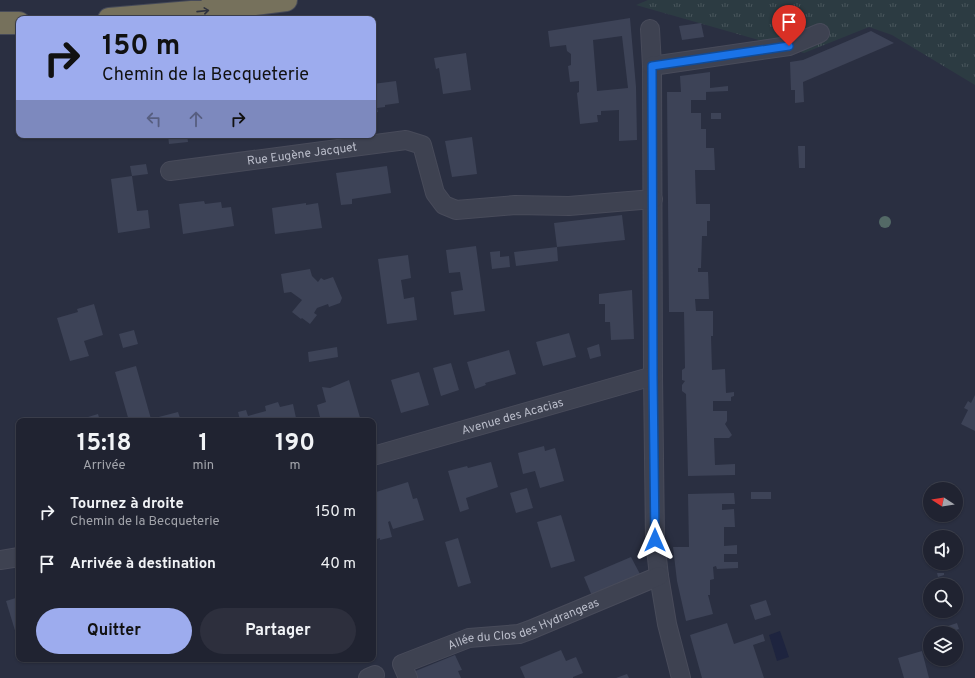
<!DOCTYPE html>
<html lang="fr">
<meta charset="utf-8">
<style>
body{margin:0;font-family:Overpass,sans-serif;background:#2d2f3d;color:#f1f3f6;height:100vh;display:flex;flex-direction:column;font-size:15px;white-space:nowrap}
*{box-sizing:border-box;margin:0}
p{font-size:13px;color:#a2a4ab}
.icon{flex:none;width:22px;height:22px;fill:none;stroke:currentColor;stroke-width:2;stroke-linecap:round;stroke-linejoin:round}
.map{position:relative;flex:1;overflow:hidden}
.side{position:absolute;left:16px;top:418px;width:360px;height:244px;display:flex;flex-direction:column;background:#202331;border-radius:8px;box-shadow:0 1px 3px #0004,0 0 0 1px #3d404d}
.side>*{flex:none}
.banner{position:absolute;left:16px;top:16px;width:360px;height:122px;border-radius:8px;box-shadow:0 1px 3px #0004,0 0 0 1px #3d404d;background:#9dacee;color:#111;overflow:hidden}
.needle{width:26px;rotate:282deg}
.buttons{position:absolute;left:923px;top:482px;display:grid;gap:8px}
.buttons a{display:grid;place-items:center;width:40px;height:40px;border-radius:50%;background:#202331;box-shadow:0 1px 3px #0004,0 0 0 1px #3d404d;font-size:20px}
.pin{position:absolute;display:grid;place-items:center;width:34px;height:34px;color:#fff;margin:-41px -17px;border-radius:50% 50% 50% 0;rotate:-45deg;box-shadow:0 0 4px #0007}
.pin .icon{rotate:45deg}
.me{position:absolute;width:44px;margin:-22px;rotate:0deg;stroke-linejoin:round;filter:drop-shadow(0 0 3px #0008)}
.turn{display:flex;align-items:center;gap:14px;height:84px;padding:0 20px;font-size:18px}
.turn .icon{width:52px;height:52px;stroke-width:2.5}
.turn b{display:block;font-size:28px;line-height:34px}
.lanes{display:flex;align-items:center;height:38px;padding:0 20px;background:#0003;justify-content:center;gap:20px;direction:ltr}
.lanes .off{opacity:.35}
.eta{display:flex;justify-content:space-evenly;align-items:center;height:68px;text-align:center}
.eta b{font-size:24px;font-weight:700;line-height:28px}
.action{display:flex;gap:8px;margin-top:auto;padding:8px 20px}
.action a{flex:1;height:46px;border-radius:24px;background:#9dacee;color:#111;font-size:16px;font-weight:700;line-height:46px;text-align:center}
.action a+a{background:#2d2f3d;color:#f1f3f6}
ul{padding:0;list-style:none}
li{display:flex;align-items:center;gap:12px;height:52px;padding:0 20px}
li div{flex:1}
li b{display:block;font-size:15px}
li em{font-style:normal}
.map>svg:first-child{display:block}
.grass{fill:url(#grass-tufts)}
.water{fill:#1e243f}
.building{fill:#3d4357;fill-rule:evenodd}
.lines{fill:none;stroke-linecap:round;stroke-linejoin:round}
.street-casing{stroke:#484b5a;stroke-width:20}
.highway-casing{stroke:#464a58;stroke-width:24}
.street{stroke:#3e4251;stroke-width:18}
.highway{stroke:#76715c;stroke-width:22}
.tree{fill:#536966}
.oneway{stroke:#2f323d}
.route-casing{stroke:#114b97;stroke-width:10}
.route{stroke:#1a73e8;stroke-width:7}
.labels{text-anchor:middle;stroke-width:4;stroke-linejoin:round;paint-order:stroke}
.street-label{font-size:12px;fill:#bbbecb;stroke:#232737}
</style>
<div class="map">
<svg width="975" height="678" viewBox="0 0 975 678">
<defs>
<pattern id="grass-tufts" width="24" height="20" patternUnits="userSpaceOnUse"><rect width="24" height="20" fill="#2c3b42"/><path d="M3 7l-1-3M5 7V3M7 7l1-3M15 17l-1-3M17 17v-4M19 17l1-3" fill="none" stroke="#49565c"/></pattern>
</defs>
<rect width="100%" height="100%" fill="#2a2f41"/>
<path class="grass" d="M648,0H975V85L892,35L869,27L804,53L636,5Z"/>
<path class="water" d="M780,631L789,657L777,661L769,635Z"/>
<g class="building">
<path d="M630,18L636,87L637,140L619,141V110L601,111V115H597L598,122L580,124L577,93L579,92V81L570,82L568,66L571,65V54L567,51L566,45L550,47L548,31ZM622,36L628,88L597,91L593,40Z"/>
<path d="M701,23L704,37L682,40L679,26Z"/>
<path d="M871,31L894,43L803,82L804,102L795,103V90H791L790,62L803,60Z"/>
<path d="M466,53L471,90L443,94L439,68L436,69L434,58Z"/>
<path d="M710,72V88L728,86V91L706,92V100H691V113H701V129H706V148H714L715,170H695L696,204H710V221H707V236H702L701,268H698V272H708L709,299H695L696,311H713V336H711L712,370L725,369L726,393L734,392V396L731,397V401H713V411H727V421L725,424L732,435L729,438H714L715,465L735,464V475L688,476L686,394L682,391V385L685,381L682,380V370L685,368L684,312H669L667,92H681L680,76Z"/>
<path d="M396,81L399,103L385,105V107L377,108L378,112L373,113V84Z"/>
<rect x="711" y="113" width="10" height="6"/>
<path d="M168,135H187L188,142L169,144Z"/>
<path d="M472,137L477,174L452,177L445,141Z"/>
<path d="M798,146H805V168H799Z"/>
<path d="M146,164L148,174L132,176L137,211L148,210L150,228L118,233L111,179L132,176L130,166Z"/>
<path d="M387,166L391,193L352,199V204L341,205L336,173Z"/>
<path d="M204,201L205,204L221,202L222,208L231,207L234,226L183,234L179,204Z"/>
<path d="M306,203V205L318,203L322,228L275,234L272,208Z"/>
<path d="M622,215L625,240L557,247L558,261L516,266L514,252L557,247L554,223Z"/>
<path d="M476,246L485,311L454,315L451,292L463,290L460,272L449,273L446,250Z"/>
<path d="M500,251V257L509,256L510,267L492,269L490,252Z"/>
<path d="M408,255L411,278L401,280L404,299L414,297L417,320L387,324L378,259Z"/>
<path d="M310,269L312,276L318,282L321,278L324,280L333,277L342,298L340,303L329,307L328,304L317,308L314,313L317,315L310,324L302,318L301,319L292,312L302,300L291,292L284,293L281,274Z"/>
<path d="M632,290L634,339L611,340L610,322H605V304H599V294Z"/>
<path d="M94,304L103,335L84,341L89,356L70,361L57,318L78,312L77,309Z"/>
<path d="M134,330L138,344L123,348L119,334Z"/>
<path d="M569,333L576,357L543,366L536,342Z"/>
<path d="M599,344L601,356L590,359L587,348Z"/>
<path d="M337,347L338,357L309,362L308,352Z"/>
<path d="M509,350L516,374L485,383L486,385L475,389L467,362Z"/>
<path d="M451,363L459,390L441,396L433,368Z"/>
<path d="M136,366L151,419L178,412L181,421H129L115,372Z"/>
<path d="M419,372L429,405L401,413L391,380Z"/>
<path d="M349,380L361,421H321L317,405L326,402L322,387L330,388Z"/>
<path d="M975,395V431L961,424L968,410L964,408L968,401L971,403Z"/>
<path d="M278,402L280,407L293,404L296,418H293L294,421H237L240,420L238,412L246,410L248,416L266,411L265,406Z"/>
<path d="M98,414L100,421H75Z"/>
<path d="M544,446L545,451L555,448L564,481L540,488L535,471L523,474L518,453Z"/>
<path d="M19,450V465L15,451Z"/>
<path d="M491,462L498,487L466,498L469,509L460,512L448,471L467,466L468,468Z"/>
<path d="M408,482L413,499L417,498L424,520L393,529L390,521L388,522L392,537L380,540V538L374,540L373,493Z"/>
<path d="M527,488L533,508L516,513L510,493Z"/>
<rect x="751" y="492" width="20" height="7"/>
<path d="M734,493L735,504H722V510L734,509L735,527H724V546L737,545V554H724V562H738V568L717,569L716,566L713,567L714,579L710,580V595H708L713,614L686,621L677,581L673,547H689L688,494Z"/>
<path d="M561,515L575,561L551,568L537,522Z"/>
<path d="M458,538L471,583L458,587L445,542Z"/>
<path d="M631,557L641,576L592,596L584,577Z"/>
<path d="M937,573H944V575L938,577Z"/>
<path d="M19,597V638L17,637L6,601Z"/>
<path d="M766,600L771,615L755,620L750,605Z"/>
<path d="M727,623L734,644L763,634L765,641L753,645L764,678H702L690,635Z"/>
<path d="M957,623L959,629L947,633H941L939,629Z"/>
<path d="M561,650L566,661L576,657L583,673L573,677V678H525L520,667Z"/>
<path d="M922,651L929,678H904L898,658Z"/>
<path d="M455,655L462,670L458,671L461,678H416L413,672Z"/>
<path d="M627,674L629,678H616Z"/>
</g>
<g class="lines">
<g class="street-casing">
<g id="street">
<path d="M650,29L652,66L653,376L655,540L659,576L667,624L681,678"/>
<path d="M652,66L789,46L820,33"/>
<path id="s1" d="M170,171L406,140L422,145L435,193L444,205L456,210L515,205L569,206L653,199"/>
<path id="s2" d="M373,456L653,376"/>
<path d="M0,560L19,557"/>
<path d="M368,678L375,675"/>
<path id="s3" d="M408,678L402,664L469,638L519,634L530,630L659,576"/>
</g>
</g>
<g class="highway-casing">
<g id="highway">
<path d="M109,19L203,11L286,0"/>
<path d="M0,23H19"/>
</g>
</g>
<use href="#street" class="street"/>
<use href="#highway" class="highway"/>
</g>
<circle class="tree" cx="885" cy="222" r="6"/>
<defs><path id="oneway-shaft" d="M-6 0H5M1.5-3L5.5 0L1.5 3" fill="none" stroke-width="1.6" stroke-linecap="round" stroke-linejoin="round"/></defs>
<use class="oneway" href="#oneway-shaft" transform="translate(203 11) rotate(-6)"/>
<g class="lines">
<g class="route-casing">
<path id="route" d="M655,540L653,376L652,66L789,46"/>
</g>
<use href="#route" class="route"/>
</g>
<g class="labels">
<g class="street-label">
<text dy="4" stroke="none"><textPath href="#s1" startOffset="133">Rue Eugène Jacquet</textPath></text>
<text dy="4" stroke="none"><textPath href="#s2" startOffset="145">Avenue des Acacias</textPath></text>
<text dy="4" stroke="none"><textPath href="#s3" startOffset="144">Allée du Clos des Hydrangeas</textPath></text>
</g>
</g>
</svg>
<div class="buttons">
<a><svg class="needle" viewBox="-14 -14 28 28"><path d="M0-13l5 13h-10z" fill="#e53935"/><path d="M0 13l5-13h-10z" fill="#a2a4ab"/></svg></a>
<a><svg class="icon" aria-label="sound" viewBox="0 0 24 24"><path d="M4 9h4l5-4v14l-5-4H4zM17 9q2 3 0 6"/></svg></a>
<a><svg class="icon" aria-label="search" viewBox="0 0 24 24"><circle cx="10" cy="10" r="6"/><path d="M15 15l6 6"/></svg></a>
<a><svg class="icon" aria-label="layers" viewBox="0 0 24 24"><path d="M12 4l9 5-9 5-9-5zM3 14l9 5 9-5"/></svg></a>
</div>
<div class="pin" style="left:789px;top:46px;background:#d93025"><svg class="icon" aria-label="arrive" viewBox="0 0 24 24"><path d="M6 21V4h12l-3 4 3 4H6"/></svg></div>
<svg class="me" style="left:655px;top:540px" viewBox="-20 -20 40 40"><path d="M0-17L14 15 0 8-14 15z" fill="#1a73e8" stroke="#fff" stroke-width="4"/></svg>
<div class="banner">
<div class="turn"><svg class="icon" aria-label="right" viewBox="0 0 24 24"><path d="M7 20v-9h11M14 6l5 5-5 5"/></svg><div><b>150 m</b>Chemin de la Becqueterie</div></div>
<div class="lanes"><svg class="icon off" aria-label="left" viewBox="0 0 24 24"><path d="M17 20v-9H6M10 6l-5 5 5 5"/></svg><svg class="icon off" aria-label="ahead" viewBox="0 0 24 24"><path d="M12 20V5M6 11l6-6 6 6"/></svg><svg class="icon" aria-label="right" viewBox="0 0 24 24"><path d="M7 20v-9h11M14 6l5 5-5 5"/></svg></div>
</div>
<section class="side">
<div class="eta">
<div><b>15:18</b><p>Arrivée</p></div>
<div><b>1</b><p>min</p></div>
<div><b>190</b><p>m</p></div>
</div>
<ul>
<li><svg class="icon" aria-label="right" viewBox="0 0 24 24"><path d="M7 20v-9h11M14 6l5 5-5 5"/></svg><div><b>Tournez à droite</b><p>Chemin de la Becqueterie</p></div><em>150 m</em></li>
<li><svg class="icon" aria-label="arrive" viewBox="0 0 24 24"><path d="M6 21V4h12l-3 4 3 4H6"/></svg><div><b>Arrivée à destination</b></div><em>40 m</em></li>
</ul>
<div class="action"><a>Quitter</a><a>Partager</a></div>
</section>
</div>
